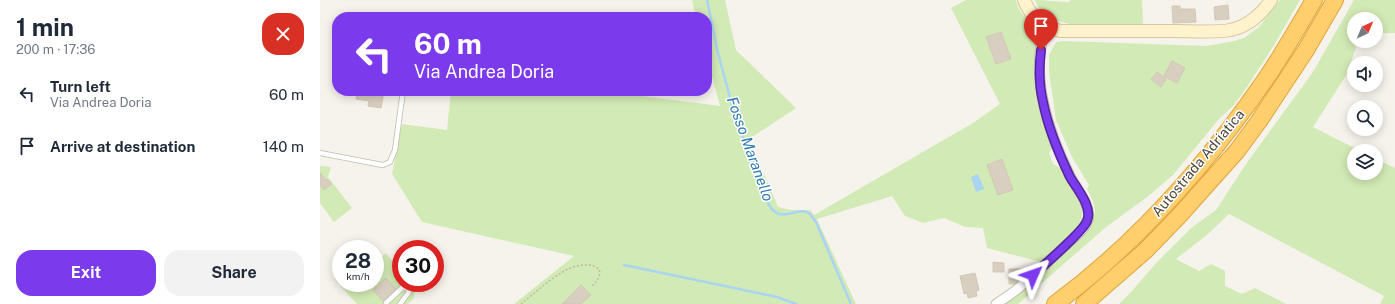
<!DOCTYPE html>
<meta charset="utf-8">
<style>
body{margin:0;font-family:"Public Sans",sans-serif;background:#f2f2f3;color:#1f2937;height:100vh;display:flex;flex-direction:column;font-size:15px;white-space:nowrap}
*{box-sizing:border-box;margin:0}
p{font-size:13px;color:#747a83}
.icon{flex:none;width:22px;height:22px;fill:none;stroke:currentColor;stroke-width:2;stroke-linecap:round;stroke-linejoin:round}
.map{position:relative;flex:1;overflow:hidden}
.side{display:flex;flex-direction:column;background:#fff;width:320px}
.side>*{flex:none}
.hud{position:absolute;left:12px;top:12px;width:380px;height:84px;border-radius:16px;box-shadow:0 2px 10px #0003;background:#7c3aed;color:#fff;overflow:hidden}
.needle{width:26px;rotate:44deg}
.tools{position:absolute;left:1027px;top:12px;display:grid;gap:8px}
.tools a{display:grid;place-items:center;width:36px;height:36px;border-radius:50%;background:#fff;box-shadow:0 2px 10px #0003;font-size:20px}
.speed{position:absolute;left:12px;top:240px;display:flex;gap:8px;font-size:20px;font-weight:700;text-align:center}
.speed>*{display:grid;place-content:center;width:52px;height:52px;border-radius:50%;background:#fff;box-shadow:0 2px 10px #0003;line-height:1}
.speed small{font-size:10px;font-weight:400}
.speed .limit{border:6px solid #d22;background:#fff;color:#111}
.pin{position:absolute;display:grid;place-items:center;width:34px;height:34px;color:#fff;margin:-41px -17px;border-radius:50% 50% 50% 0;rotate:-45deg;box-shadow:0 0 4px #0007}
.pin .icon{rotate:45deg}
.me{position:absolute;width:44px;margin:-22px;rotate:47deg;stroke-linejoin:round;filter:drop-shadow(0 0 3px #0008)}
.turn{display:flex;align-items:center;gap:14px;height:84px;padding:0 16px;font-size:18px}
.turn .icon{width:52px;height:52px;stroke-width:2.5}
.turn b{display:block;font-size:28px;line-height:34px}
.round{display:grid;place-items:center;flex:none;width:42px;height:42px;border-radius:16px;background:#f2f2f3}
.summary{display:flex;align-items:center;justify-content:space-between;height:68px;padding:0 16px}
h1{font-size:24px;font-weight:700;line-height:30px}
.cta{display:flex;gap:8px;margin-top:auto;padding:8px 16px}
.cta a{flex:1;height:46px;border-radius:16px;background:#7c3aed;color:#fff;font-size:16px;font-weight:700;line-height:46px;text-align:center}
.cta a+a{background:#f2f2f3;color:#1f2937}
ul{padding:0;list-style:none}
li{display:flex;align-items:center;gap:12px;height:52px;padding:0 16px}
li div{flex:1}
li b{display:block;font-size:15px}
li em{font-style:normal}
main{display:flex;flex:1;min-height:0}
.map>svg:first-child{display:block}
.green{fill:#d2eab5;fill-rule:evenodd}
.water{fill:#a9d4f2}
.lines{fill:none;stroke-linecap:round;stroke-linejoin:round}
.stream{stroke:#a9d4f2;stroke-width:2.5}
.building{fill:#d8cfc1;stroke:#d3c7b4}
.service-casing{stroke:#c2bbae;stroke-width:6}
.minor-casing{stroke:#c2bbae;stroke-width:11}
.secondary-casing{stroke:#d6c79b;stroke-width:14}
.motorway-casing{stroke:#e0a43c;stroke-width:18}
.path{stroke:#c4b79f;stroke-width:1.5;stroke-dasharray:2 2;stroke-linecap:butt}
.service{stroke:#fff;stroke-width:4.5}
.minor{stroke:#fff;stroke-width:9}
.secondary{stroke:#fff3cd;stroke-width:12}
.motorway{stroke:#ffcf6e;stroke-width:16}
.route-casing{stroke:#51269a;stroke-width:10}
.route{stroke:#7c3aed;stroke-width:7}
.labels{text-anchor:middle;stroke-width:3;stroke-linejoin:round;paint-order:stroke}
.street-label{font-size:14px;fill:#4b4439;stroke:#fff}
.water-label{font-size:15px;font-style:italic;fill:#2e7ab2;stroke:#fff}
</style>
<main>
<section class="side">
<div class="summary"><div><h1>1 min</h1><p>200 m · 17:36</p></div><a class="round" style="background:#d93025;color:#fff"><svg class="icon" aria-label="close" viewBox="0 0 24 24"><path d="M6 6l12 12M18 6L6 18"/></svg></a></div>
<ul>
<li><svg class="icon" aria-label="left" viewBox="0 0 24 24"><path d="M17 20v-9H6M10 6l-5 5 5 5"/></svg><div><b>Turn left</b><p>Via Andrea Doria</p></div><em>60 m</em></li>
<li><svg class="icon" aria-label="arrive" viewBox="0 0 24 24"><path d="M6 21V4h12l-3 4 3 4H6"/></svg><div><b>Arrive at destination</b></div><em>140 m</em></li>
</ul>
<div class="cta"><a>Exit</a><a>Share</a></div>
</section>
<div class="map">
<svg width="1075" height="304" viewBox="0 0 1075 304">
<rect width="100%" height="100%" fill="#f6f3ec"/>
<g class="green">
<path d="M372,0H405L416,50L476,108L429,139L458,207L471,210H490L494,215L653,123L680,104L631,8L646,0H696C698,13 709,21 719,30C712,53 713,79 718,103C721,118 728,133 733,147L729,153L733,164L737,166L742,170L761,207L763,220L756,230L721,262L667,248L663,228L645,227L624,218L603,223L585,216L572,196L497,219L536,304H194L254,256L102,222L72,174L82,124L127,130L131,91H282L400,106L387,57V17H376ZM681,32L691,59L676,64L666,37ZM682,159L693,190L678,195L667,165Z"/>
<path d="M715,0C727,0 738,2 749,2L751,0H822L823,26C797,26 724,34 715,0Z"/>
<path d="M960,0H980L953,47L923,93L913,106L899,119L853,175L826,198L786,227L698,304H682L705,287L768,230C778,212 776,207 767,189L769,185L752,157L736,120L729,72V55L736,42L743,41L887,46L914,41L924,38L939,27ZM852,61L865,68L857,83L848,78L850,75L846,73Z"/>
<path d="M1034,0H1075V33H1056V19H1034V41H1038L1027,74L993,127L1040,151H1034V173H1056V159L1075,168V304H1060L1064,296L909,214L888,234L856,259L879,271L891,264L905,271V286L922,294L935,288L966,304H799L812,291L837,262L871,228L896,210L926,164L993,72Z"/>
<path d="M0,166L11,167L8,177L32,208L14,222L0,203Z"/>
<path d="M66,253L81,272V283H90L95,289L94,298L88,304H37L14,279L21,275V283H55V263Z"/>
</g>
<path class="water" d="M658,174L664,189L656,192L651,177Z"/>
<g class="lines">
<g class="stream">
<path d="M387,0L398,53L415,116L449,205C462,226 478,204 490,214C492,216 494,220 496,222L531,304"/>
<path d="M304,265L457,297L476,304"/>
</g>
</g>
<g class="building">
<path d="M908,5L909,19L895,20L894,7Z"/>
<path d="M852,6H860V9H875L876,22L853,23Z"/>
<path d="M681,32L691,59L676,64L666,37Z"/>
<path d="M852,61L865,68L857,83L844,76Z"/>
<path d="M837,72L846,79L841,87L831,79Z"/>
<path d="M37,91L64,92L61,108L48,106L49,101L36,99Z"/>
<path d="M682,159L693,190L678,195L667,165Z"/>
<path d="M0,173L6,180L7,179L12,184L4,190L0,185Z"/>
<path d="M673,262L684,263V272H673Z"/>
<path d="M689,269H702V277L695,284H689Z"/>
<path d="M655,273L659,290L656,291L657,296L648,298L647,293L644,294L640,276Z"/>
<path d="M66,278L76,289L63,301L53,290Z"/>
<path d="M261,285L271,295L261,304H242Z"/>
</g>
<g class="lines">
<g class="service-casing">
<g id="service">
<path d="M0,153L57,164L63,165L70,162L75,150L83,91"/>
<path d="M66,303L83,287L87,288L89,292L80,304"/>
</g>
</g>
<g class="minor-casing">
<path id="minor" d="M676,304C685,298 695,292 703,284C718,272 732,258 746,245C753,238 765,230 768,220C772,207 756,188 750,176C730,136 707,71 727,27"/>
</g>
<g class="secondary-casing">
<path id="secondary" d="M704,0C711,17 723,28 741,31C779,31 817,31 855,31C870,31 895,33 910,30C927,27 942,14 951,0"/>
</g>
<g class="motorway-casing">
<g id="motorway">
<path d="M735,304C817,243 887,164 945,80C963,54 978,27 994,0"/>
<path d="M764,304L825,251L858,217L917,151L939,121L986,50L1015,0"/>
</g>
</g>
<path class="path" d="M201,304C216,292 231,278 248,269C264,261 294,264 272,286"/>
<use href="#service" class="service"/>
<use href="#minor" class="minor"/>
<use href="#secondary" class="secondary"/>
<use href="#motorway" class="motorway"/>
</g>
<g class="lines">
<g class="route-casing">
<path id="route" d="M713,275C724,265 763,232 767,221C773,207 757,189 750,177C739,154 728,128 723,102C719,86 719,67 721,50"/>
</g>
<use href="#route" class="route"/>
</g>
<g class="labels">
<g class="street-label">
<text transform="translate(878 163) rotate(-50)" y="5">Autostrada Adriatica</text>
</g>
<g class="water-label">
<text transform="translate(430 149) rotate(70)" y="5">Fosso Maranello</text>
</g>
</g>
</svg>
<div class="tools">
<a><svg class="needle" viewBox="-14 -14 28 28"><path d="M0-13l5 13h-10z" fill="#e53935"/><path d="M0 13l5-13h-10z" fill="#747a83"/></svg></a>
<a><svg class="icon" aria-label="sound" viewBox="0 0 24 24"><path d="M4 9h4l5-4v14l-5-4H4zM17 9q2 3 0 6"/></svg></a>
<a><svg class="icon" aria-label="search" viewBox="0 0 24 24"><circle cx="10" cy="10" r="6"/><path d="M15 15l6 6"/></svg></a>
<a><svg class="icon" aria-label="layers" viewBox="0 0 24 24"><path d="M12 4l9 5-9 5-9-5zM3 14l9 5 9-5"/></svg></a>
</div>
<div class="speed"><div>28<small>km/h</small></div><div class="limit">30</div></div>
<div class="pin" style="left:721px;top:50px;background:#d93025"><svg class="icon" aria-label="arrive" viewBox="0 0 24 24"><path d="M6 21V4h12l-3 4 3 4H6"/></svg></div>
<svg class="me" style="left:713px;top:275px" viewBox="-20 -20 40 40"><path d="M0-17L14 15 0 8-14 15z" fill="#7c3aed" stroke="#fff" stroke-width="4"/></svg>
<div class="hud">
<div class="turn"><svg class="icon" aria-label="left" viewBox="0 0 24 24"><path d="M17 20v-9H6M10 6l-5 5 5 5"/></svg><div><b>60 m</b>Via Andrea Doria</div></div>
</div>
</div>
</main>
